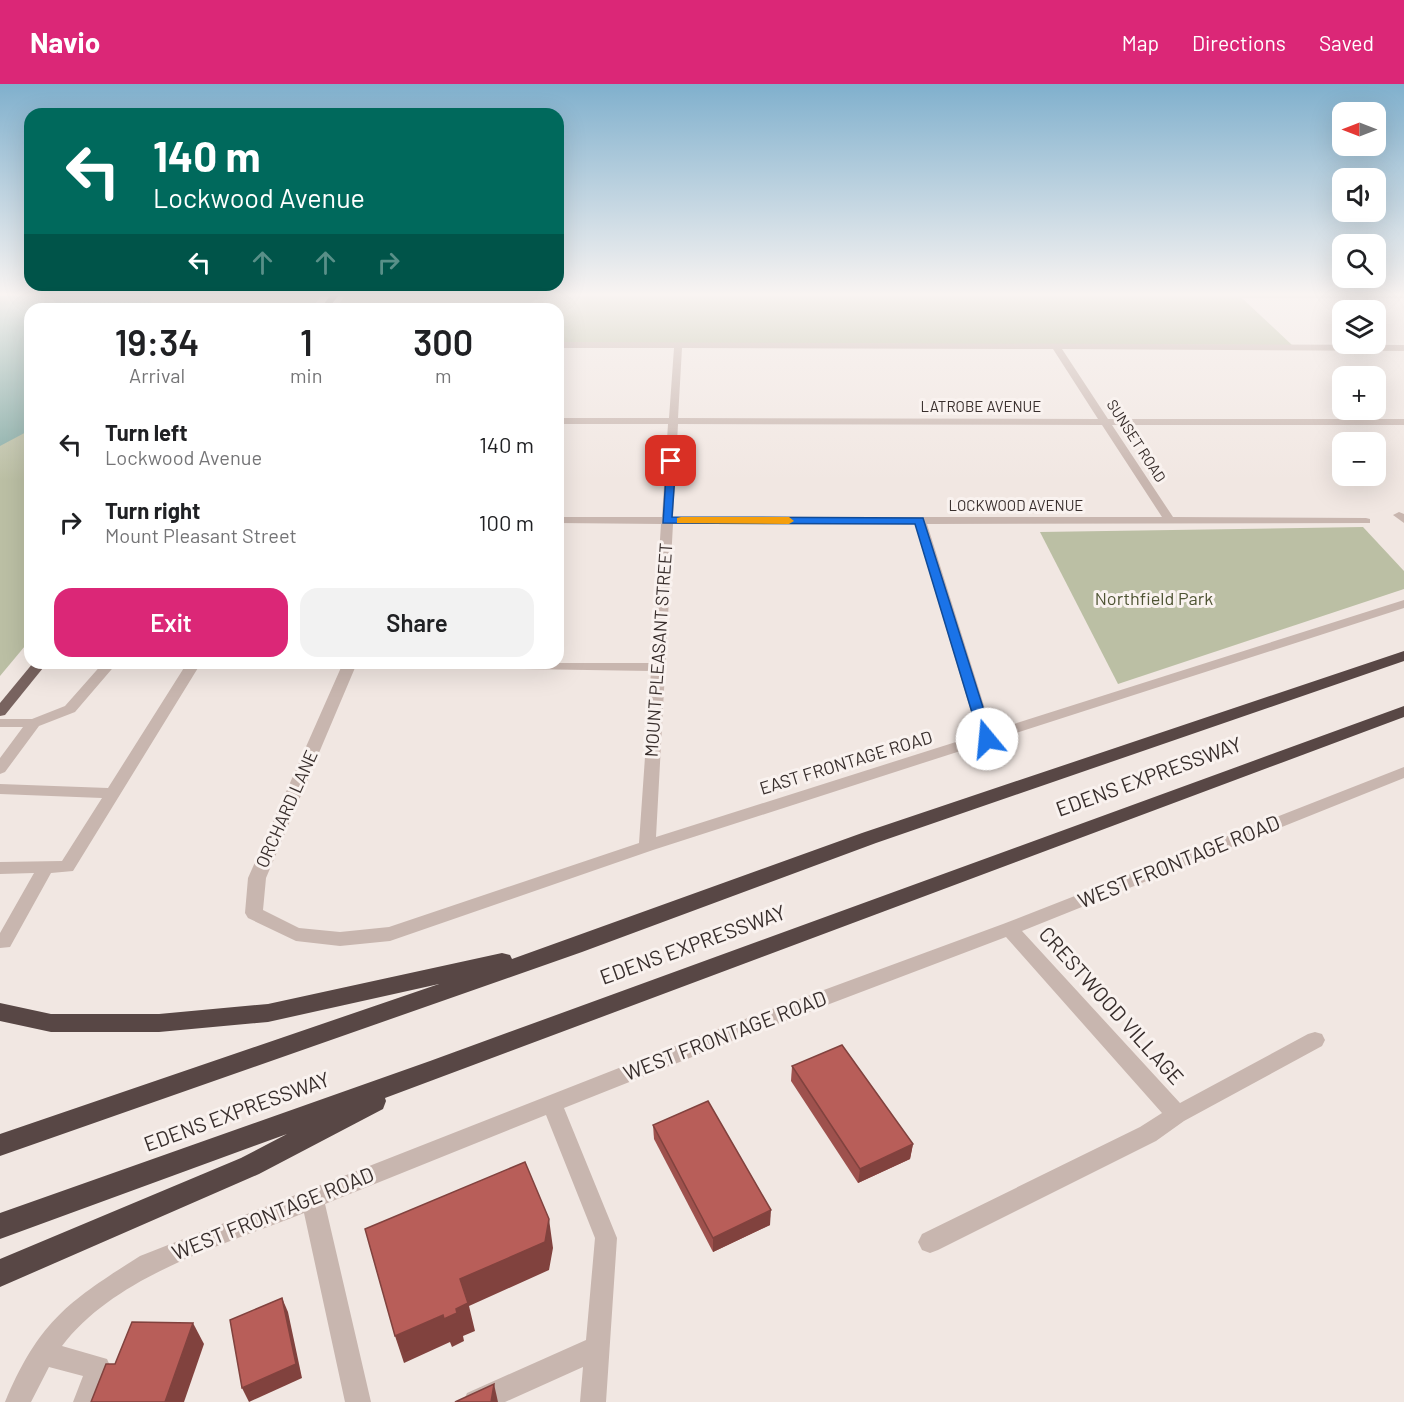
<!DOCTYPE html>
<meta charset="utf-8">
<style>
body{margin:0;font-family:Barlow,sans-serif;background:#f2f2f2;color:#202124;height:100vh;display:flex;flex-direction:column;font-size:22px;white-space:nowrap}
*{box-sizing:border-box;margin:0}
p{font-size:20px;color:#757577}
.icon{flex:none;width:33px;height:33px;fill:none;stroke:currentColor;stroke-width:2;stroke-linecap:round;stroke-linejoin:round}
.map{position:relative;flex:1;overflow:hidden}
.panel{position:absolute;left:24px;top:219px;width:540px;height:366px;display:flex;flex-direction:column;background:#fff;border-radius:18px;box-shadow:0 6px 24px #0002}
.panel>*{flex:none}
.guide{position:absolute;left:24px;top:24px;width:540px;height:183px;border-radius:18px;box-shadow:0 6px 24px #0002;background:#00695c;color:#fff;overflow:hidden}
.needle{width:39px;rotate:270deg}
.controls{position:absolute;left:1332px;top:18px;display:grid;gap:12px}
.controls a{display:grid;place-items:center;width:54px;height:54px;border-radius:12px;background:#fff;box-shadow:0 6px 24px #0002;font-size:30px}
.pin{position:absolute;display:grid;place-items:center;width:51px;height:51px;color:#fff;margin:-26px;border-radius:12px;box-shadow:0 3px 9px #0006}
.me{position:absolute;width:66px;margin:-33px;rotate:343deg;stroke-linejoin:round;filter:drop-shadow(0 0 4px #0008)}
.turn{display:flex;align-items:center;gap:21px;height:126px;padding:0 30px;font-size:27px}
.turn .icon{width:78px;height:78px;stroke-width:2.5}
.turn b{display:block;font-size:42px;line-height:51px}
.lanes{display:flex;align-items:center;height:57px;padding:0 30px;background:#0003;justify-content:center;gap:30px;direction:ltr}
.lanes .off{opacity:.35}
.eta{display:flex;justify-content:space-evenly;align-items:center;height:102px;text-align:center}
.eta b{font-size:36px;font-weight:600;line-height:42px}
.primary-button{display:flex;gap:12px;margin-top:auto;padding:12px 30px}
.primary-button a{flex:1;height:69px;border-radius:18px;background:#db2777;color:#fff;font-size:24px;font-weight:600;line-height:69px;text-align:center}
.primary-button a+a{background:#f2f2f2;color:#202124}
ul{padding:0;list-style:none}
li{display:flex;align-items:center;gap:18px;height:78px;padding:0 30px}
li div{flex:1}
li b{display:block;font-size:22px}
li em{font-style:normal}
header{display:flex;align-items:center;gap:36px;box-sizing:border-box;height:84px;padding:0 30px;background:#db2777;color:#fff}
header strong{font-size:28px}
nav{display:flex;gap:33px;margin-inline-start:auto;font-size:21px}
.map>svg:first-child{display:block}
.green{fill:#bbbfa4}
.water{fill:#84aba5}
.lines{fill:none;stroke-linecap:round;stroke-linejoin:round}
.minor{fill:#c8b6af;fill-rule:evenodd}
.major{fill:#78635f;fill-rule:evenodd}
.highway{fill:#584745;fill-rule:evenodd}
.wall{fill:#9e514d}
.shaded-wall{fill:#81423e}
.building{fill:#b85e59;stroke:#81423e;stroke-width:1.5}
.route{fill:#1a73e8;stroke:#114b97;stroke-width:1.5}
.slow{fill:#f59e0b}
.labels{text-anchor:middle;stroke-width:6;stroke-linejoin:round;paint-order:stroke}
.far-street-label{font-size:15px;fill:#382e2c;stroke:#f9f2ef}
.park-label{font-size:18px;fill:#4e5433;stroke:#f9f2ef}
.street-label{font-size:18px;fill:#382e2c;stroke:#f9f2ef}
.near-street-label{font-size:21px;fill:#382e2c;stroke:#f9f2ef}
</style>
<header>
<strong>Navio</strong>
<nav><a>Map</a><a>Directions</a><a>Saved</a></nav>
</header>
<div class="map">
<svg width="1404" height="1318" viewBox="0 0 1404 1318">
<rect width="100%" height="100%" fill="#f1e7e2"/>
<g class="green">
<path d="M0,212H321L311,225H30V556L0,592Z"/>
<path d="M345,212H1404V214H1242L1292,261L558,259V225H335Z"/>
<path d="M1363,443L1404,487V505L1118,600L1040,448Z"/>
</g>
<path class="water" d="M0,212H152L150,218L163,225H30V346L0,362Z"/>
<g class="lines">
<g class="minor">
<path d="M558,258L1404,261V267L1062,265L1108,335H1404V341H1112L1173,433L1366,434L1370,435V439L927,440L992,647L1404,516V524L653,766L390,857L340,862L296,857L248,834L245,829L248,794L343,579H357L266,794L263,826L299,844L340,848L389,843L639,759L651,587L390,583L383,579H652L661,440L558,439V433H662L668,340H558V334H669L674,264H558ZM682,264L1053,265L1098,335L678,334ZM678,340L1102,341L1162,433H673ZM673,440H915L978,651L656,753Z"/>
<path d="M1399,428L1404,430V439L1393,431Z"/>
<path d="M103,579H117L75,628L39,642L5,688L0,690V674L23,643H0V635H32L65,622Z"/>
<path d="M187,579H201L73,787L51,789L10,863L0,864V849L34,789L0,790V778L62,777L102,714L0,710V700L108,704Z"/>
<path d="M1404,683V694L1022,847L1180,1019L1308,950L1315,948L1322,950L1325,956L1322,962L1184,1037L1156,1057L938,1166L930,1169L922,1166L918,1158L922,1150L1140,1043L1162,1029L1006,853L740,954L564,1024L617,1154L606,1318H580L583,1283L505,1318H463L467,1309L586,1256L595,1154L546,1031L325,1120L371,1318H345L304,1129C224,1161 117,1190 62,1262L107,1275L111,1284L99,1318H73L83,1292L49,1283L31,1318H5C39,1237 69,1217 140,1172L726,942L1003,840Z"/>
</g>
<g class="major">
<path d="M330,212H338L328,225H320Z"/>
<path d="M33,579H47L5,631L0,632V619Z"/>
</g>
<g class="highway">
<path d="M1404,567V577L876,759L582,868L0,1072V1050L439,900L268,938L159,948H51L0,937V919L51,930H159L268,920L502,869L510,871L512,875L862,749Z"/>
<path d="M1404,622V633L385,1014L386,1017L383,1025L259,1090L0,1203V1175L241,1074L287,1050L0,1155V1129L430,977Z"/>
</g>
</g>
<g class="wall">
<path d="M792,982L913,1060L910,1075L858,1099L791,997Z"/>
<path d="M653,1041L770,1141L713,1168L654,1055Z"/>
</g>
<g class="shaded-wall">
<path d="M913,1060L910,1075L858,1099L860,1085Z"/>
<path d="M771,1126L770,1141L713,1168V1154Z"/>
<path d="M549,1135L553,1164L549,1186L469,1222L475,1247L463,1252L464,1257L452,1263L450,1258L404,1279L395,1252L456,1225L460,1195Z"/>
<path d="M282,1214L288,1228L302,1294L249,1318L242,1304Z"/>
<path d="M193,1239L204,1260L184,1318H165Z"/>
<path d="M494,1300L498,1318H491Z"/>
</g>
<g class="building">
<path d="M842,961L913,1060L860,1085L792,982Z"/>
<path d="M708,1017L771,1126L713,1154L653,1041Z"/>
<path d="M525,1078L549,1135L545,1158L460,1195L468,1219L456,1225L457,1229L444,1235L443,1231L395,1252L365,1145Z"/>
<path d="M282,1214L296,1280L242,1304L230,1236Z"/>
<path d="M132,1238L193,1239L165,1318H91L106,1280H115Z"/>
<path d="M494,1300L491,1318H455Z"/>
</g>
<linearGradient id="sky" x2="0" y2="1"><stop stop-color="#80b0cd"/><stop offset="0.53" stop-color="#f9f4f2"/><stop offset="1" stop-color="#f9f4f2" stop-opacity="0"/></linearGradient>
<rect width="1404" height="397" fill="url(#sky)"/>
<path class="route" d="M667,375L676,377L672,433L923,434L993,655L992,658L987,660L980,655L915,440L663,439Z"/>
<path class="slow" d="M681,433H789L794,437L789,440L677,439V434Z"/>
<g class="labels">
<g class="far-street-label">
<text x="981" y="328">LATROBE AVENUE</text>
<text transform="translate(1136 357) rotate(57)" y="5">SUNSET ROAD</text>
<text x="1016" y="427">LOCKWOOD AVENUE</text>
</g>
<g class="park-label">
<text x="1154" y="521">Northfield Park</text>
</g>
<g class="street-label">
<text transform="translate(659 566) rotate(-86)" y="6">MOUNT PLEASANT STREET</text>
<text transform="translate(846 679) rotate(-17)" y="6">EAST FRONTAGE ROAD</text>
<text transform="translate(287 725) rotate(-66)" y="6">ORCHARD LANE</text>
</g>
<g class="near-street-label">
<text transform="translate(1149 693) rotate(-20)" y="7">EDENS EXPRESSWAY</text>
<text transform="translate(1179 778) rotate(-22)" y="7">WEST FRONTAGE ROAD</text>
<text transform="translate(693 861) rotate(-20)" y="7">EDENS EXPRESSWAY</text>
<text transform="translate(1111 922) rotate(48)" y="7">CRESTWOOD VILLAGE</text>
<text transform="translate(725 952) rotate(-21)" y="7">WEST FRONTAGE ROAD</text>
<text transform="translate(237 1028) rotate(-20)" y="7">EDENS EXPRESSWAY</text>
<text transform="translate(273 1130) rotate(-22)" y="7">WEST FRONTAGE ROAD</text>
</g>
</g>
</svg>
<div class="controls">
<a><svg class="needle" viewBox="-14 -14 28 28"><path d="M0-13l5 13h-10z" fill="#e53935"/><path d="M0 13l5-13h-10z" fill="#757577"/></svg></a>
<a><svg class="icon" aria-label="sound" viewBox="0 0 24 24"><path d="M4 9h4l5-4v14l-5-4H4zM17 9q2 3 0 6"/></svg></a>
<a><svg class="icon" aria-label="search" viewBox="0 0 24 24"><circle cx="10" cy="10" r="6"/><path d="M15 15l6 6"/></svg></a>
<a><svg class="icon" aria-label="layers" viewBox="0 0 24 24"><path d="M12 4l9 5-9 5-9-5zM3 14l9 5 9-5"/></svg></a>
<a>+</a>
<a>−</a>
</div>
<div class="pin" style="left:671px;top:377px;background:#d93025"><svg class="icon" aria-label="arrive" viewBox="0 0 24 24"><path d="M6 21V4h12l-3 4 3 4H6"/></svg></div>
<svg class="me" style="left:987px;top:655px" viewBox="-20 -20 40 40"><circle r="19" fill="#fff"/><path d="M0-13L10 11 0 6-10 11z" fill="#1a73e8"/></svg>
<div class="guide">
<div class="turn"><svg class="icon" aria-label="left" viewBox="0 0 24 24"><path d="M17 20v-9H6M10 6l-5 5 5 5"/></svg><div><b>140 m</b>Lockwood Avenue</div></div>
<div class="lanes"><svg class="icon" aria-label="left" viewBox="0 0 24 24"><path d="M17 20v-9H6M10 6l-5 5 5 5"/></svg><svg class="icon off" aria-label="ahead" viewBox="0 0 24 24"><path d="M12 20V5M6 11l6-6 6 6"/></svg><svg class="icon off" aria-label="ahead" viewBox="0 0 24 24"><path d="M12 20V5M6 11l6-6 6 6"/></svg><svg class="icon off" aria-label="right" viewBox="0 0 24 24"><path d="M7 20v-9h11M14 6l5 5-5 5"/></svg></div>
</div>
<section class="panel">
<div class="eta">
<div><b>19:34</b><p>Arrival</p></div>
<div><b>1</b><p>min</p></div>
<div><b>300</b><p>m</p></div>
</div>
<ul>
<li><svg class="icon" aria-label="left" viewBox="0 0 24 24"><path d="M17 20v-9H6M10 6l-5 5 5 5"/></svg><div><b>Turn left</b><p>Lockwood Avenue</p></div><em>140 m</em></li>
<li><svg class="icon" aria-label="right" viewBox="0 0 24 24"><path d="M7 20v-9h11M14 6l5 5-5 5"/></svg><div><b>Turn right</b><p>Mount Pleasant Street</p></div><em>100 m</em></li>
</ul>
<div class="primary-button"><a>Exit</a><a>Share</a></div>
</section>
</div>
